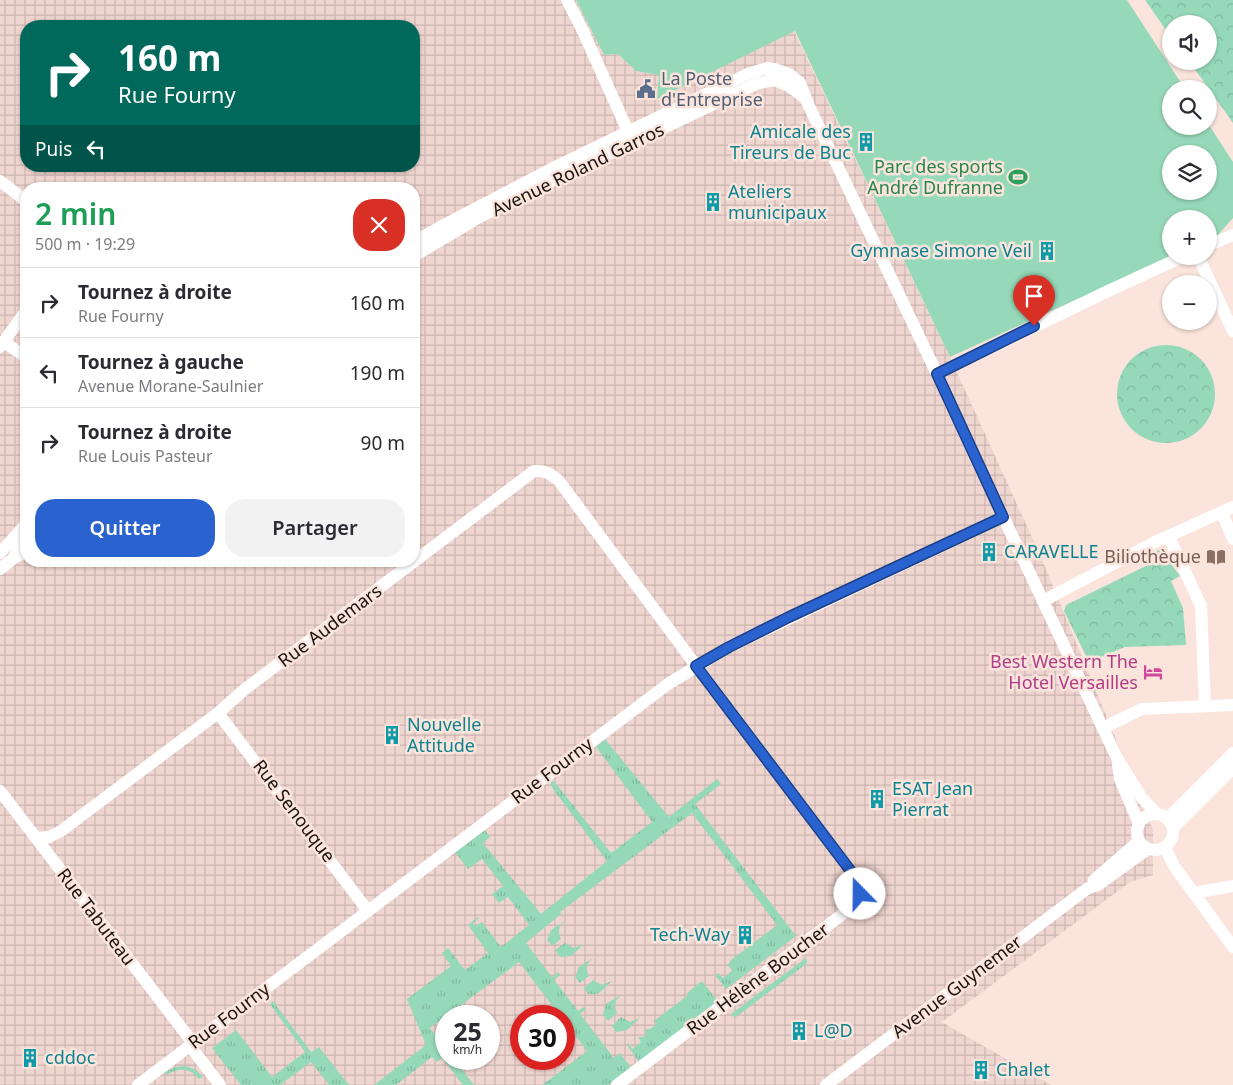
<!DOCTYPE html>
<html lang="fr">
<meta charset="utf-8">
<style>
body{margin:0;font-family:"Noto Sans",sans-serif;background:#f2f2f3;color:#2b2b33;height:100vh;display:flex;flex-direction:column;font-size:19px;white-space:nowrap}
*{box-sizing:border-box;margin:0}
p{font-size:16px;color:#7c7c81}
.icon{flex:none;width:28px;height:28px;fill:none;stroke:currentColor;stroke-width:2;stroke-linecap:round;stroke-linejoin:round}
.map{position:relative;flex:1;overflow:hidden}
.drawer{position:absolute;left:20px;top:182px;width:400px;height:385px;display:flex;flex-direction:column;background:#fff;border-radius:20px;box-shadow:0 1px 4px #0004}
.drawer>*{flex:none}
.hud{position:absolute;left:20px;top:20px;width:400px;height:152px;border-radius:20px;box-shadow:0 1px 4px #0004;background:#00695c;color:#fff;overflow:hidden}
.fabs{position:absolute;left:1162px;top:15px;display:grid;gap:10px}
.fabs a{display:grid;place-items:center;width:55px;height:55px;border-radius:50%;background:#fff;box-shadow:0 1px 4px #0004;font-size:25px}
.speed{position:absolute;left:435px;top:1005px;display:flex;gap:10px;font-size:25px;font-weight:700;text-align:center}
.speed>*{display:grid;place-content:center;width:65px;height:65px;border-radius:50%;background:#fff;box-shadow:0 1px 4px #0004;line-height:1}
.speed small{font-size:12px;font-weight:400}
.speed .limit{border:8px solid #d22;background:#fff;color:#111}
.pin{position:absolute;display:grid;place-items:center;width:42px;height:42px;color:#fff;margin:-51px -21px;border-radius:50% 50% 50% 0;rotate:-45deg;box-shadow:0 0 5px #0007}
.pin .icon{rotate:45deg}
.me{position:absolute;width:55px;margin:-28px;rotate:338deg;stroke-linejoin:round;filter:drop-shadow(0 0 4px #0008)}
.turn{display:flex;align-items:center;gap:18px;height:105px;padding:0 15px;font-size:22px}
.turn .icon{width:65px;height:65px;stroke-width:2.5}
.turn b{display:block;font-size:35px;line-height:42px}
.then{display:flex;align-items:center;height:48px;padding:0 15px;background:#0003;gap:10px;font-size:19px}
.round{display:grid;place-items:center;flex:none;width:52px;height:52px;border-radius:20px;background:#f2f2f3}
.headline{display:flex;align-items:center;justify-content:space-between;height:85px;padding:0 15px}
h1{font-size:30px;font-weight:600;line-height:38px;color:#1e9e55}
.cta{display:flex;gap:10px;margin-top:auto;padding:10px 15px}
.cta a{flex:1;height:58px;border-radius:20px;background:#2a62cf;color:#fff;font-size:20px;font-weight:600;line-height:58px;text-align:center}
.cta a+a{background:#f2f2f3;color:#2b2b33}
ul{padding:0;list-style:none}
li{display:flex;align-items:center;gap:15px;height:70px;padding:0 15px;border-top:1px solid #e1e1e2}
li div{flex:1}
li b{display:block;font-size:19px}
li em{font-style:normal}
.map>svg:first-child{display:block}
.industrial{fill:url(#industrial-grid);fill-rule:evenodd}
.grass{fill:url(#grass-tufts)}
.forest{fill:url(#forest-crowns)}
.pitch{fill:#96d9b9;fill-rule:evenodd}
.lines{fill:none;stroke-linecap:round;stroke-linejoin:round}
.street{stroke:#fff;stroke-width:12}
.route-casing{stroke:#1b4087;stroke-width:12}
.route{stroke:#2a62cf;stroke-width:9}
.labels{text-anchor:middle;stroke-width:5;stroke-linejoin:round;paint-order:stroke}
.service-label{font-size:18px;fill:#4e5e75;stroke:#fae4dc;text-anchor:start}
.culture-label{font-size:18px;fill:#0d838f;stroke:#fae4dc;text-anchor:start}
.leisure-label{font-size:18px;fill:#27864d;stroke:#fae4dc;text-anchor:end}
.street-label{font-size:18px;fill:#19120f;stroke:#fae4dc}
.education-label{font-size:18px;fill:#785e54;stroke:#fae4dc;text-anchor:end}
.hotel-label{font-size:18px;fill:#b23c85;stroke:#fae4dc;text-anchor:end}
</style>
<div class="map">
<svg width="1233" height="1085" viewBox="0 0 1233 1085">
<defs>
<pattern id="industrial-grid" width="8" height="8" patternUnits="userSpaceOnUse" patternTransform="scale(1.25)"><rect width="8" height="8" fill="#efd5cf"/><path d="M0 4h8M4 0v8" fill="none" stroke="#ccb6b1"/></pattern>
<pattern id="grass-tufts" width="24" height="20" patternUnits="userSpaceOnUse" patternTransform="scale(1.25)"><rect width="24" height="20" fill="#96d9b9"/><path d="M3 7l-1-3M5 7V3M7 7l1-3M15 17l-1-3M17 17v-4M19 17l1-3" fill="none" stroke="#81b99e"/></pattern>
<pattern id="forest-crowns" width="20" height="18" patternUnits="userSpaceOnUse" patternTransform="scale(1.25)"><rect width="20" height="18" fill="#96d9b9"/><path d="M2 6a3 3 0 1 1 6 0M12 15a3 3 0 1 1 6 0" fill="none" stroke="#81b99e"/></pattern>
</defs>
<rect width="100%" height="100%" fill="#fae4dc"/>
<path class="industrial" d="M0,0H576L604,55L618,54L636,71L659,74L657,98L794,31L950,357L1041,557L1153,830V875L1130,882L942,1022L1051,1085H0ZM26,26H414V166H26ZM26,189H414V561H26ZM446,1016H489V1059H446ZM521,1016H564V1059H521Z"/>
<g class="grass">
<path d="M605,739L669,817L717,779L721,784L695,804L796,936L726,989L715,975L718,973L723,978L732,971L728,965L731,960L777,925L692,813L560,912L561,914L526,943L552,977L558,972L560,975L554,980L578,1011L584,1007L586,1009L580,1014L614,1058L620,1053L631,1068L609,1085H542L587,1051L564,1021V1016H560L519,962L430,1028L446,1049V1059H454L474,1085H463L442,1058L437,1062L432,1057L396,1085H374L426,1045L407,999L451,966L442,953L448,948L465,970L488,953L468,925L478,917L479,918L473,923L475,926L482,922L501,947L529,925L508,897L499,903L492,894L503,886L482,859L468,869L455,852L485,830L490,837L483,843L541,914L607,861L553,789L550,783L553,781L558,786L611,853L652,822L596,747Z"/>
<path d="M566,920C559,925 557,931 561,939L552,946L547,940L551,930Z"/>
<path d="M565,943L574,948L584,944L571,956L560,957L555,950Z"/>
<path d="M594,957C587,962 585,968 589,976L580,983L575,977L579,967Z"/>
<path d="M804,958L807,960L806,964L736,1017L732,1016L731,1014L802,961Z"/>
<path d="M593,980L602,985L612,981L598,994H588L584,988Z"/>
<path d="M702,981L716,999V1003L639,1062L627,1045L628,1043L632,1049L641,1042L638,1037H645L646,1029H650L657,1024L654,1021L688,995L687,993Z"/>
<path d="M622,994C615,1000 613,1005 617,1013L608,1021L603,1015L606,1004Z"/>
<path d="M273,1001L311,1052L319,1047L349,1085H329L311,1062L280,1085H241L212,1048L236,1030L272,1077L305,1052L270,1004Z"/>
<path d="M621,1017L630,1022L640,1018L627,1030L616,1032L612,1026Z"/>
<path d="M186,1066L196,1070L203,1077L199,1079C190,1068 179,1067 167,1075L165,1072L175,1067Z"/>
</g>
<g class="forest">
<path d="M1145,0H1233V123L1189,61H1209V24H1171V37Z"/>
<circle cx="1166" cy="394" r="49"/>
<path d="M1159,550L1170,555L1168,560L1180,576L1171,581L1183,608L1186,645L1125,647L1089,662L1064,611L1066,605L1152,563L1150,554Z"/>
</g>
<path class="pitch" d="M576,0H1127L1185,89H1171V126H1209V125L1233,162V218L1218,235L1209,240V219H1171L1172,256L950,357L795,31L657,99L659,75L636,71L618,54L604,55ZM1171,154H1209V191H1171Z"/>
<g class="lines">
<g class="street">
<path d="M567,0L582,29L631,138"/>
<path d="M770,73L774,80L789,86L805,98"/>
<path d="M0,181L26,201"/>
<path d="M414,242L442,226L553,168L748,74L767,68L774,69L789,74L800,83L808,104L937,374L975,457L1117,758L1141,797L1157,814"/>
<path d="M1209,245L1233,235"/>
<path d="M414,256L476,219L530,191L756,84L774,80"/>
<path d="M1198,256L1233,331"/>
<path d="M4,342L26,357"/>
<path d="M0,347L26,311"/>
<path d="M937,374L1106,292L1184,256"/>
<path d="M1222,513L1233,539"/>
<path d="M1169,537L1201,606L1205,706"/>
<path d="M0,553L26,524"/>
<path d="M15,557L17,550L26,539"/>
<path d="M0,569L15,557L26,552"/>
<path d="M1043,601L1153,543L1233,507"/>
<path d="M218,713L368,911"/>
<path d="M1103,728L1142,709L1233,705"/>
<path d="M1118,765L1120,779L1139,824"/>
<path d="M0,791L193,1043"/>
<circle cx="1155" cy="832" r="18"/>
<path d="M1167,819L1233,753"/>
<path d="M1173,828L1233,768"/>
<path d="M36,838L49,837L61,831L218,713L245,689L534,471C545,470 551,474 559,481L700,671L853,874C864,891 862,898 848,910L617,1085"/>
<path d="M1165,847L1174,866L1233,947"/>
<path d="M1094,880L1139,841"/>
<path d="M1194,893L1233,886"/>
<path d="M190,1046L220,1085"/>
<path d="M138,1085L668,684L729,647L1003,517"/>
<path d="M826,1085L1088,888L1098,885L1148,849"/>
</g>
</g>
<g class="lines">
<g class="route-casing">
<path id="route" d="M860,894L859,884L853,874L696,666L729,647L789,617L1003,517L937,374L1034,326"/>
</g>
<use href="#route" class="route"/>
</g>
<defs>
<g id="civic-bare" transform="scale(1.5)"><path d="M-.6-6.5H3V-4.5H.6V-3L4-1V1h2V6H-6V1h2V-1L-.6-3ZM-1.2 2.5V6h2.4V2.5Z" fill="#5c6f8a" stroke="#fae4dc" stroke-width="2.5" paint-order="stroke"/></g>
<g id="building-bare" transform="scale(1.5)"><path d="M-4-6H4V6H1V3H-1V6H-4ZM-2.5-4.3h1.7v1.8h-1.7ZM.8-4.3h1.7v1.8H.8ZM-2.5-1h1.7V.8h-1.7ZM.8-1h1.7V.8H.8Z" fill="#0f9aa8" stroke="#fae4dc" stroke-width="2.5" paint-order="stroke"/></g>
<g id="stadium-bare" transform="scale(1.5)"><path d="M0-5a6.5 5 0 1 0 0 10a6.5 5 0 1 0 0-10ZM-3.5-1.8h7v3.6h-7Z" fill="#2e9e5b" stroke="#fae4dc" stroke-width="2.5" paint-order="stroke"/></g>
<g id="library-bare" transform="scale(1.5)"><path d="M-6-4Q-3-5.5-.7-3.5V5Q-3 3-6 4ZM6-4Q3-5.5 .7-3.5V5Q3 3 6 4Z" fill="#8d6e63" stroke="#fae4dc" stroke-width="2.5" paint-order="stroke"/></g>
<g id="hotel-bare" transform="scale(1.5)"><path d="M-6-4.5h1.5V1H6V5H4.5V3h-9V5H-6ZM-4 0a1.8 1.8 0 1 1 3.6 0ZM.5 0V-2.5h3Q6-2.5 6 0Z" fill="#d1479c" stroke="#fae4dc" stroke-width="2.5" paint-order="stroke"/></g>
</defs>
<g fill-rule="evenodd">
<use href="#civic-bare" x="646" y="89"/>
<use href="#building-bare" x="866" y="142"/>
<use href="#stadium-bare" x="1018" y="177"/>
<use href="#building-bare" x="713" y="202"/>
<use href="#building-bare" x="1047" y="251"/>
<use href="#building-bare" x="989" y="552"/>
<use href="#library-bare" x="1216" y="557"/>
<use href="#hotel-bare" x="1153" y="672"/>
<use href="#building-bare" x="392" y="735"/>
<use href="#building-bare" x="877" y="799"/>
<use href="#building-bare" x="745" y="935"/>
<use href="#building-bare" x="799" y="1031"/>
<use href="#building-bare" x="30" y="1058"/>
<use href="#building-bare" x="981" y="1070"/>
</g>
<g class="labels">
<g class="service-label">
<text x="661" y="85">La Poste<tspan x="661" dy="21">d'Entreprise</tspan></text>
</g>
<g class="culture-label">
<text x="851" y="138" text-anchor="end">Amicale des<tspan x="851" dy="21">Tireurs de Buc</tspan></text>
<text x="728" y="198">Ateliers<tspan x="728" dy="21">municipaux</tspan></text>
<text x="1032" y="257" text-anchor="end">Gymnase Simone Veil</text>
<text x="1004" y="558">CARAVELLE</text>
<text x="407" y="731">Nouvelle<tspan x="407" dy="21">Attitude</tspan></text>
<text x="892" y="795">ESAT Jean<tspan x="892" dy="21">Pierrat</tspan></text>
<text x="730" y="941" text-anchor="end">Tech-Way</text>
<text x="814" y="1037">L@D</text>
<text x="45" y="1064">cddoc</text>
<text x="996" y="1076">Chalet</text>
</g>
<g class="leisure-label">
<text x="1003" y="173">Parc des sports<tspan x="1003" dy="21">André Dufranne</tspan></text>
</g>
<g class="street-label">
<text transform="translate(578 170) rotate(-26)" y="6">Avenue Roland Garros</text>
<text transform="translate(330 626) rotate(-37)" y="6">Rue Audemars</text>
<text transform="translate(552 771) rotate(-37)" y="6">Rue Fourny</text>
<text transform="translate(294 811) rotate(53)" y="6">Rue Senouque</text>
<text transform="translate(96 917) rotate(53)" y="6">Rue Tabuteau</text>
<text transform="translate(758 979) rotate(-37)" y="6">Rue Hélène Boucher</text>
<text transform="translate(957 987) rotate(-37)" y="6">Avenue Guynemer</text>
<text transform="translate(229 1016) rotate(-37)" y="6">Rue Fourny</text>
</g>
<g class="education-label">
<text x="1201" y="563">Biliothèque</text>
</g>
<g class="hotel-label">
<text x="1138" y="668">Best Western The<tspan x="1138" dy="21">Hotel Versailles</tspan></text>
</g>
</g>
</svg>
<div class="fabs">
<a><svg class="icon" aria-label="sound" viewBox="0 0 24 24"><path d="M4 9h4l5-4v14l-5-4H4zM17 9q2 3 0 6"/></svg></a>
<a><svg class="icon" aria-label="search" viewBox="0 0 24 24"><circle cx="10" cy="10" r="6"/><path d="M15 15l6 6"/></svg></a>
<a><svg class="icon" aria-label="layers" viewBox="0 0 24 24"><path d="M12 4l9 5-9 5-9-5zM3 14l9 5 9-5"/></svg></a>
<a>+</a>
<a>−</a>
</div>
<div class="speed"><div>25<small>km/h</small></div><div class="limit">30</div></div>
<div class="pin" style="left:1034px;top:326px;background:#d93025"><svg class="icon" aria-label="arrive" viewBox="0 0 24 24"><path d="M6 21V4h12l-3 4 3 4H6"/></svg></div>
<svg class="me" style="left:860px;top:894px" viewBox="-20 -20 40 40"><circle r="19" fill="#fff"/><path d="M0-13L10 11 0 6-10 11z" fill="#2a62cf"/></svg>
<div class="hud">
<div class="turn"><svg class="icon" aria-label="right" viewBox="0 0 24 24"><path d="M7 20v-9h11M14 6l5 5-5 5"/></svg><div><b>160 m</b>Rue Fourny</div></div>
<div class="then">Puis<svg class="icon" aria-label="left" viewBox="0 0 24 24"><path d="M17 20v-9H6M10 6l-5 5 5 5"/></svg></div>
</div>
<section class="drawer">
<div class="headline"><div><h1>2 min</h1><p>500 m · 19:29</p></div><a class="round" style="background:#d93025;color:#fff"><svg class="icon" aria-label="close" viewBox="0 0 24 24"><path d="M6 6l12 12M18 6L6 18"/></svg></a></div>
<ul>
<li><svg class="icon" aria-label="right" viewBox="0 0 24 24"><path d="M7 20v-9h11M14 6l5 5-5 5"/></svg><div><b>Tournez à droite</b><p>Rue Fourny</p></div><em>160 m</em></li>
<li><svg class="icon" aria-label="left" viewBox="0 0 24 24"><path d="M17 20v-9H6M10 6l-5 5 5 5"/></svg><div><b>Tournez à gauche</b><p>Avenue Morane-Saulnier</p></div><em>190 m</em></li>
<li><svg class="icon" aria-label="right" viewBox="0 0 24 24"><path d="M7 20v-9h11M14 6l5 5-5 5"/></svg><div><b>Tournez à droite</b><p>Rue Louis Pasteur</p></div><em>90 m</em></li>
</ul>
<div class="cta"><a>Quitter</a><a>Partager</a></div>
</section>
</div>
